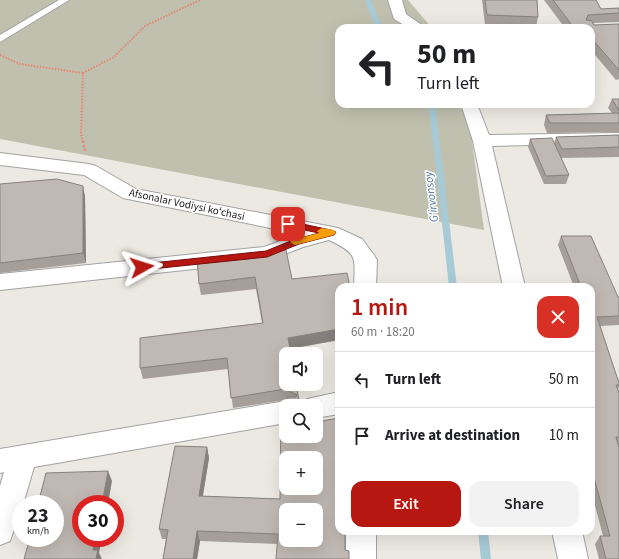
<!DOCTYPE html>
<meta charset="utf-8">
<style>
body{margin:0;font-family:"Source Sans 3",sans-serif;background:#f2f2f2;color:#202124;height:100vh;display:flex;flex-direction:column;font-size:15px;white-space:nowrap}
*{box-sizing:border-box;margin:0}
p{font-size:13px;color:#757577}
.icon{flex:none;width:22px;height:22px;fill:none;stroke:currentColor;stroke-width:2;stroke-linecap:round;stroke-linejoin:round}
.map{position:relative;flex:1;overflow:hidden}
.details{position:absolute;left:335px;top:283px;width:260px;height:252px;display:flex;flex-direction:column;background:#fff;border-radius:12px;box-shadow:0 4px 16px #0002}
.details>*{flex:none}
.top-card{position:absolute;left:335px;top:24px;width:260px;height:84px;border-radius:12px;box-shadow:0 4px 16px #0002;background:#fff;color:#202124;overflow:hidden}
.fabs{position:absolute;left:279px;top:347px;display:grid;gap:8px}
.fabs a{display:grid;place-items:center;width:44px;height:44px;border-radius:8px;background:#fff;box-shadow:0 4px 16px #0002;font-size:20px}
.speed{position:absolute;left:12px;top:495px;display:flex;gap:8px;font-size:20px;font-weight:700;text-align:center}
.speed>*{display:grid;place-content:center;width:52px;height:52px;border-radius:50%;background:#fff;box-shadow:0 4px 16px #0002;line-height:1}
.speed small{font-size:10px;font-weight:400}
.speed .limit{border:6px solid #d22;background:#fff;color:#111}
.pin{position:absolute;display:grid;place-items:center;width:34px;height:34px;color:#fff;margin:-17px;border-radius:8px;box-shadow:0 2px 6px #0006}
.me{position:absolute;width:44px;margin:-22px;rotate:84deg;stroke-linejoin:round;filter:drop-shadow(0 0 3px #0008)}
.turn{display:flex;align-items:center;gap:14px;height:84px;padding:0 16px;font-size:18px}
.turn .icon{width:52px;height:52px;stroke-width:2.5}
.turn b{display:block;font-size:28px;line-height:34px}
.round{display:grid;place-items:center;flex:none;width:42px;height:42px;border-radius:12px;background:#f2f2f2}
.head{display:flex;align-items:center;justify-content:space-between;height:68px;padding:0 16px}
h1{font-size:24px;font-weight:600;line-height:30px;color:#b61711}
.action{display:flex;gap:8px;margin-top:auto;padding:8px 16px}
.action a{flex:1;height:46px;border-radius:12px;background:#b61711;color:#fff;font-size:16px;font-weight:600;line-height:46px;text-align:center}
.action a+a{background:#f2f2f2;color:#202124}
ul{padding:0;list-style:none}
li{display:flex;align-items:center;gap:12px;height:56px;padding:0 16px;border-top:1px solid #e0e0e0}
li div{flex:1}
li b{display:block;font-size:15px}
li em{font-style:normal}
.map>svg:first-child{display:block}
.construction{fill:#bfc0ae}
.lines{fill:none;stroke-linecap:round;stroke-linejoin:round}
.stream{fill:#a6cad6;fill-rule:evenodd}
.lane-casing{stroke:#a2a2a2;stroke-width:2}
.street-casing{stroke:#a2a2a2;stroke-width:2}
.path-far1{stroke:#ed8372;stroke-width:2;stroke-dasharray:1.5 1.5;stroke-linecap:butt}
.path{stroke:#ed8372;stroke-width:2.5;stroke-dasharray:2 2;stroke-linecap:butt}
.lane{fill:#fff;fill-rule:evenodd}
.street{fill:#fff;fill-rule:evenodd}
.wall{fill:#a59e99}
.shaded-wall{fill:#86817d}
.building{fill:#c0b8b2;stroke:#86817d;fill-rule:evenodd}
.route{fill:#b61711;stroke:#760f0b}
.slow{fill:#f59e0b}
.labels{text-anchor:middle;stroke-width:3;stroke-linejoin:round;paint-order:stroke}
.street-label{font-size:11px;fill:#1b1b1b;stroke:#fff}
.water-label{font-size:12px;font-style:italic;fill:#5177a2;stroke:#fff}
</style>
<div class="map">
<svg width="619" height="559" viewBox="0 0 619 559">
<rect width="100%" height="100%" fill="#ece9e2"/>
<path class="construction" d="M0,0H408L432,28H339V104H467L484,230L0,139Z"/>
<g class="lines">
<g class="stream">
<path d="M365,0H371L382,28H376Z"/>
<path d="M429,104H435L457,287H449Z"/>
<path d="M478,531H488L491,559H481Z"/>
</g>
<g class="lane-casing">
<path id="lane" d="M59,0H69L0,42V35Z"/>
</g>
<g class="street-casing">
<g id="street">
<path d="M388,0H402L406,14L426,28H409L394,19Z"/>
<path d="M461,104H477L489,135L619,133V143L492,146L525,287H503L473,141Z"/>
<path d="M0,153L89,164L96,166L136,189L338,228L362,239L374,255L377,260L376,287H354C355,256 358,254 329,240L303,247L267,261L0,290V274L264,247L300,234L123,198L84,175L0,165Z"/>
<path d="M339,392V414L316,418V406H304L307,399Z"/>
<path d="M286,401L296,406H286V423L34,467L23,504H21V509L10,541L0,545V486L4,472L0,473V449Z"/>
<rect x="346" y="531" width="30" height="28"/>
<path d="M552,531H582L588,559H558Z"/>
</g>
</g>
<g class="path-far1">
<path d="M0,55L20,64L83,73"/>
<path d="M83,142L81,133L83,73L114,57L145,26L200,0"/>
</g>
<path class="path" d="M83,141L85,151"/>
<use href="#lane" class="lane"/>
<use href="#street" class="street"/>
</g>
<g class="wall">
<path d="M482,0H537L538,17L536,27L485,25Z"/>
<path d="M544,0H596L601,9L619,8V22L593,23L594,25L619,24V79L616,80L591,50V28H565Z"/>
<path d="M612,99H619V132L547,133L544,125L546,115L612,113L608,108Z"/>
<path d="M619,135V157L561,158L569,175L566,184H544L528,147L530,139L554,143L556,137Z"/>
<path d="M0,184L85,196L86,263L0,273Z"/>
<path d="M561,236L618,297H619V325L600,326L619,383V387L618,390L619,393V445H618L619,559H599L595,544L600,536H603L591,490V287H574L558,245Z"/>
<path d="M197,260L292,279L339,287V340L290,349L300,406L286,400L233,408L228,369L143,379L140,368L262,323L256,289L201,295L199,284Z"/>
<path d="M207,447L209,458L203,496L280,499L277,544L200,541L197,559H163L166,539H162L159,529Z"/>
</g>
<g class="shaded-wall">
<path d="M83,186L85,196L86,263L83,253Z"/>
<path d="M339,329V340L288,349V338Z"/>
<path d="M207,447L209,458L201,506L199,496Z"/>
<path d="M108,471L112,481L108,504H102Z"/>
<path d="M197,531L200,541L197,559H193Z"/>
<path d="M96,538H102L99,553L102,559H96L93,550Z"/>
</g>
<g class="building">
<path d="M485,0H537L538,17L487,15Z"/>
<path d="M553,0H596L601,9L619,8V13L588,15L586,20L592,21L594,25L619,24V70L591,38V28H574Z"/>
<path d="M612,99H619V111Z"/>
<path d="M619,113V123H550L546,115Z"/>
<path d="M619,135V147L562,149L556,137Z"/>
<path d="M552,138L569,175L546,176L530,139Z"/>
<path d="M57,179L83,186V253L0,263V184Z"/>
<path d="M561,236H591L618,297H619V316L597,317L619,383V385H616L619,393V437H616L619,448V559H606L600,536H610L591,467V287H581Z"/>
<path d="M286,250L292,279L347,273L350,287H339V329L288,338L291,354H286V384H296L300,406H287V397H296L297,395L285,389L231,398L227,358L140,368V338L263,323L255,277L199,284L197,260Z"/>
<path d="M286,413V436H316V422L339,418V531H345V550L349,551V559H276L278,534L197,531L193,559H163L168,530L159,529L175,446L207,447L199,496L280,499L281,414ZM286,458H316V488H286ZM286,510H316V540H286Z"/>
<path d="M108,471L102,504H81V538H96L93,550H98L96,559H24L30,538H55V504H38L46,473Z"/>
</g>
<path class="route" d="M288,221L331,230L336,232L334,235L299,244L267,257L142,270L137,267L142,264L266,251L293,240L319,233L285,226L283,224Z"/>
<path class="slow" d="M322,228L334,230L336,232L334,235L295,245L290,242L292,240L319,233L317,231Z"/>
<g class="labels">
<g class="street-label">
<text transform="translate(187 204) rotate(12)" y="4">Afsonalar Vodiysi koʻchasi</text>
</g>
<g class="water-label">
<text transform="translate(431 197) rotate(-97)" y="4">G‘irvonsoy</text>
</g>
</g>
</svg>
<div class="fabs">
<a><svg class="icon" aria-label="sound" viewBox="0 0 24 24"><path d="M4 9h4l5-4v14l-5-4H4zM17 9q2 3 0 6"/></svg></a>
<a><svg class="icon" aria-label="search" viewBox="0 0 24 24"><circle cx="10" cy="10" r="6"/><path d="M15 15l6 6"/></svg></a>
<a>+</a>
<a>−</a>
</div>
<div class="speed"><div>23<small>km/h</small></div><div class="limit">30</div></div>
<div class="pin" style="left:288px;top:224px;background:#d93025"><svg class="icon" aria-label="arrive" viewBox="0 0 24 24"><path d="M6 21V4h12l-3 4 3 4H6"/></svg></div>
<svg class="me" style="left:142px;top:267px" viewBox="-20 -20 40 40"><path d="M0-17L14 15 0 8-14 15z" fill="#b61711" stroke="#fff" stroke-width="4"/></svg>
<div class="top-card">
<div class="turn"><svg class="icon" aria-label="left" viewBox="0 0 24 24"><path d="M17 20v-9H6M10 6l-5 5 5 5"/></svg><div><b>50 m</b>Turn left</div></div>
</div>
<section class="details">
<div class="head"><div><h1>1 min</h1><p>60 m · 18:20</p></div><a class="round" style="background:#d93025;color:#fff"><svg class="icon" aria-label="close" viewBox="0 0 24 24"><path d="M6 6l12 12M18 6L6 18"/></svg></a></div>
<ul>
<li><svg class="icon" aria-label="left" viewBox="0 0 24 24"><path d="M17 20v-9H6M10 6l-5 5 5 5"/></svg><div><b>Turn left</b></div><em>50 m</em></li>
<li><svg class="icon" aria-label="arrive" viewBox="0 0 24 24"><path d="M6 21V4h12l-3 4 3 4H6"/></svg><div><b>Arrive at destination</b></div><em>10 m</em></li>
</ul>
<div class="action"><a>Exit</a><a>Share</a></div>
</section>
</div>
